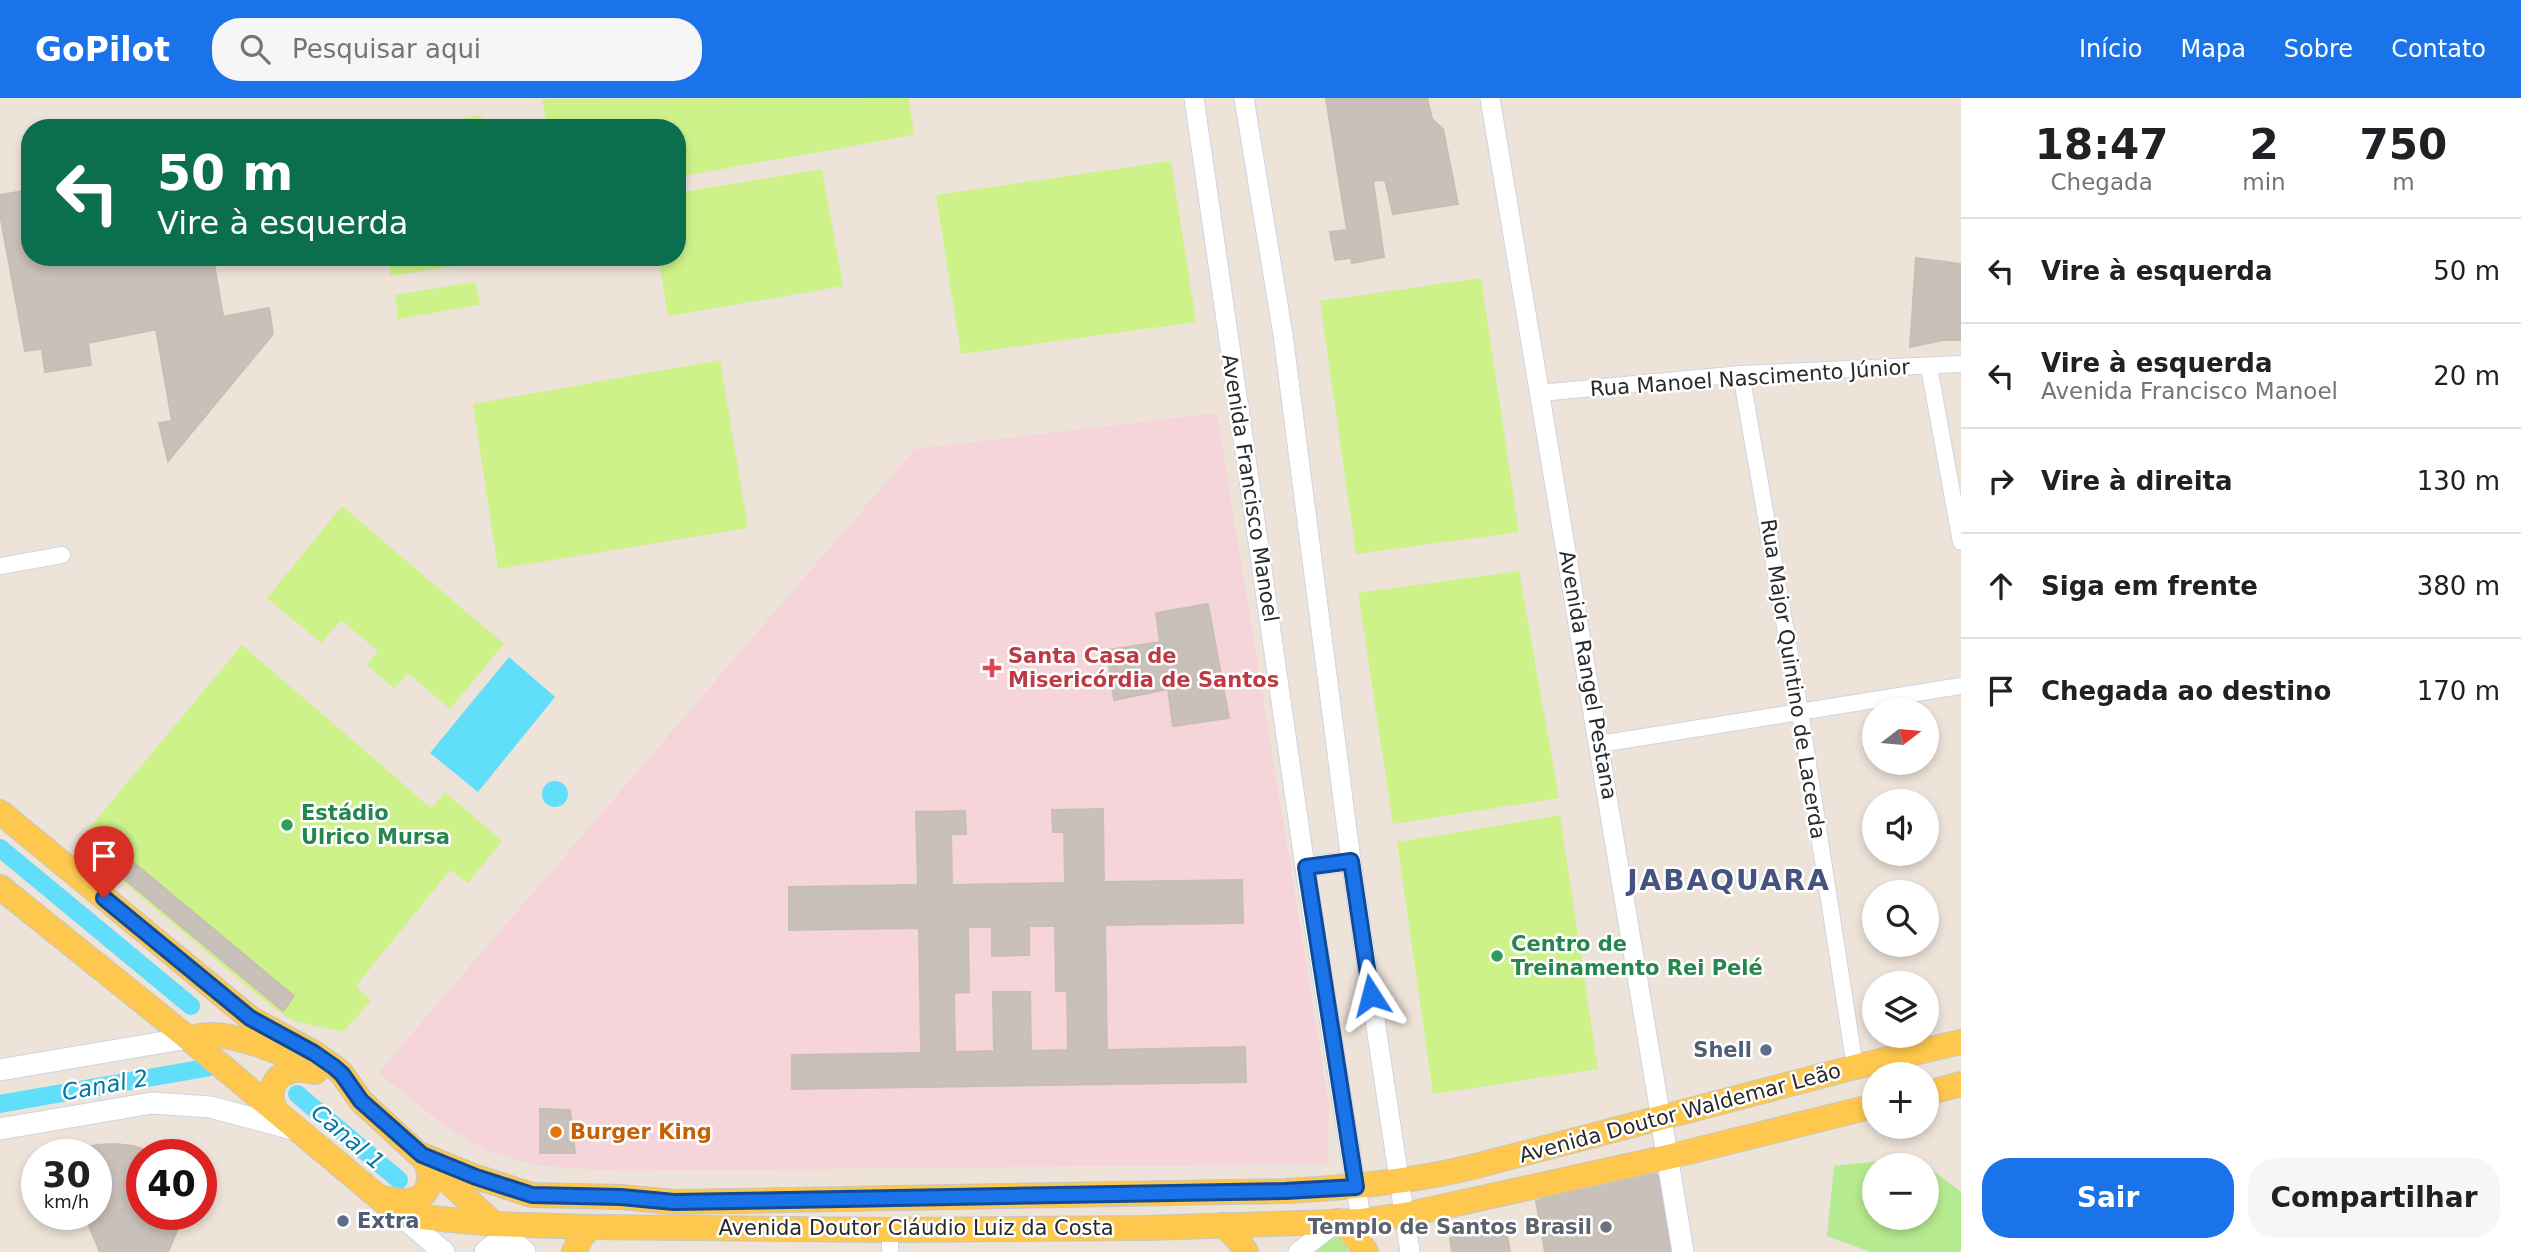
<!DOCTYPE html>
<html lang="pt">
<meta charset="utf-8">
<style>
body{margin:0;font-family:"DejaVu Sans",sans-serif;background:#f6f6f6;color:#202124;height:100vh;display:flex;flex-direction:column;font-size:26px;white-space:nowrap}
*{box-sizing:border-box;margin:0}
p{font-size:23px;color:#757577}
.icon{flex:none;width:38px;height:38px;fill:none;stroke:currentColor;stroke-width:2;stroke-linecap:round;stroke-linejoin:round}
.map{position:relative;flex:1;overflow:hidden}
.panel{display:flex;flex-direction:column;background:#fff;width:560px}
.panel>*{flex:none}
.top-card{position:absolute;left:21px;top:21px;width:665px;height:147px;border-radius:28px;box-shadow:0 4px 10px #0003;background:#0b6e4f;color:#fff;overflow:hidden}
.needle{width:46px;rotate:74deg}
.controls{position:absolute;left:1862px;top:600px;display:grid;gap:14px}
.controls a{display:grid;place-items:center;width:77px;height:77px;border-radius:50%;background:#fff;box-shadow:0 4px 10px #0003;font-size:35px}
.speed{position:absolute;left:21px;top:1041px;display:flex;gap:14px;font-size:35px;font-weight:700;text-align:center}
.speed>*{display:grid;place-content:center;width:91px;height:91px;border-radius:50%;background:#fff;box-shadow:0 4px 10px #0003;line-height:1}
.speed small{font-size:18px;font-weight:400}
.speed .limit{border:10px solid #d22;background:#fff;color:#111}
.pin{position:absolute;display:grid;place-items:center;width:60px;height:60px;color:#fff;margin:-72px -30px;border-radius:50% 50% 50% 0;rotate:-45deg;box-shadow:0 0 7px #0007}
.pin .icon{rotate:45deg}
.me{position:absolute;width:77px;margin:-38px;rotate:351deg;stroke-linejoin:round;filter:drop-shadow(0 0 5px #0008)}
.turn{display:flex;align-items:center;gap:24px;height:147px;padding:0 21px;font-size:32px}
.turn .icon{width:91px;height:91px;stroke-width:2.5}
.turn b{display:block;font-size:49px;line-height:60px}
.eta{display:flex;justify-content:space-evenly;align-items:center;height:119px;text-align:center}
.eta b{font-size:42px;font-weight:600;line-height:49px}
.cta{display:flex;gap:14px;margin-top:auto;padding:14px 21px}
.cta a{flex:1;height:80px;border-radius:28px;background:#1a73e8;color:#fff;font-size:28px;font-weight:600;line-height:80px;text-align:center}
.cta a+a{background:#f6f6f6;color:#202124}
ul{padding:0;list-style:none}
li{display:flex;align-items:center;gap:21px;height:105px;padding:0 21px;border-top:2px solid #e0e0e0}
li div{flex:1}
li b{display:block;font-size:26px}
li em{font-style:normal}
header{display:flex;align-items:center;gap:42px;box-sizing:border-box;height:98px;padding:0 35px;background:#1a73e8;color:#fff}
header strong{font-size:33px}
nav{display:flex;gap:38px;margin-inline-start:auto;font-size:24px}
.search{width:490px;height:63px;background:#f6f6f6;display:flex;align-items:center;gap:18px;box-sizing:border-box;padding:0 24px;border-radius:28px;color:#757577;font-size:26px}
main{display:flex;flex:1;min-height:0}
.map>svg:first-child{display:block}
.medical{fill:#f5d5d9}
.green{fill:#b6ea90}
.pitch{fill:#cef28a}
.water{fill:#61defa}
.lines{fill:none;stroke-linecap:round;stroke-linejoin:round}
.canal{stroke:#61defa;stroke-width:18}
.building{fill:#c8c0b9;stroke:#c8bfb3;stroke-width:2;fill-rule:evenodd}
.minor-casing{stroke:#ced4e4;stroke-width:18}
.tertiary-casing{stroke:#ced4e4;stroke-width:21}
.secondary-casing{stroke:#ced4e4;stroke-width:23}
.primary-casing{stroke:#c7c7c7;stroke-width:26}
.minor{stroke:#fff;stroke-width:16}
.tertiary{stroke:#fff;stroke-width:19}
.secondary{stroke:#fff;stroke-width:21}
.primary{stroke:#fec74d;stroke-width:24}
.route-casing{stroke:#114b97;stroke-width:18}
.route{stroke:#1a73e8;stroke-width:12}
.health-dot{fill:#e0444e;stroke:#fff;stroke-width:2.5}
.leisure-dot{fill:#2e9e5b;stroke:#fff;stroke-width:2.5}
.service-dot{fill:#5c6f8a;stroke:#fff;stroke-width:2.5}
.food-dot{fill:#e8710a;stroke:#fff;stroke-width:2.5}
.worship-dot{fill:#6b7280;stroke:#fff;stroke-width:2.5}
.labels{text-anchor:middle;stroke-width:5;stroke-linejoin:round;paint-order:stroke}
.street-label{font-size:21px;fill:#292929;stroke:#fff}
.health-label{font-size:21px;font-weight:bold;fill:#be3a42;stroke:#fff;text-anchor:start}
.leisure-label{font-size:21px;font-weight:bold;fill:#27864d;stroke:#fff;text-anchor:start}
.service-label{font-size:21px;font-weight:bold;fill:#4e5e75;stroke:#fff;text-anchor:end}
.food-label{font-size:21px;font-weight:bold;fill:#c56008;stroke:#fff;text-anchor:start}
.worship-label{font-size:21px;font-weight:bold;fill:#5b616d;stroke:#fff;text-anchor:end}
.water-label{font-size:23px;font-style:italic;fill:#007aa6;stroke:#fff}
.district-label{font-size:28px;font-weight:bold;letter-spacing:2px;fill:#45547e;stroke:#fff}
</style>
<header>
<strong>GoPilot</strong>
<div class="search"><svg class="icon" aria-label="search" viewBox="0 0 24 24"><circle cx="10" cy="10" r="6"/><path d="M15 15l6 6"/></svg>Pesquisar aqui</div>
<nav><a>Início</a><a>Mapa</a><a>Sobre</a><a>Contato</a></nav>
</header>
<main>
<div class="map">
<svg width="1961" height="1154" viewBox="0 0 1961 1154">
<rect width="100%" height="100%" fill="#ede3d9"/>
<path class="medical" d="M1217,315L1329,1007L1327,1066L621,1073L540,1068L496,1056L449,1031L378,975L915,351Z"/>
<g class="green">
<path d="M1914,1059L1926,1067L1874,1068V1120H1927V1068L1961,1094V1154H1871L1827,1138L1834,1068Z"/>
<path d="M1332,1137L1345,1140L1348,1154H1311Z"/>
</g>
<g class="pitch">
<path d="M909,0L914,37L677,79V30H547L542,1Z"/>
<path d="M481,17L482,30H417V29Z"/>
<path d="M1171,63L1196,224L961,256L936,97Z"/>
<path d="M822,71L843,188L668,218L658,159H677V95Z"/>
<path d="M388,159H472L473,165L391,178Z"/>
<path d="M1481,180L1519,434L1356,456L1320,203Z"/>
<path d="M476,184L480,207L398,221L395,197Z"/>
<path d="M720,262L748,430L498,471L473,306Z"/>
<path d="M342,408L504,546L450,611L408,575L394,590L367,567L378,553L341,522L321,545L267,500Z"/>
<path d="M1519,473L1559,700L1393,726L1358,495Z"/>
<path d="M242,547L431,710L445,694L502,743L468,785L450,772L356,888L371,903L343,934L294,923L272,909L77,745Z"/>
<path d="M1560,717L1598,971L1433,996L1397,744Z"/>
</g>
<g class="water">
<path d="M509,559L555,599L478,694L430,655Z"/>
<circle cx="555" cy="696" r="13"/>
</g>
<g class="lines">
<g class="canal">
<path d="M0,750L191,908"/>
<path d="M297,996L399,1082"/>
<path d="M0,1006L211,969"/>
</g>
</g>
<g class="building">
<path d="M1326,0H1427L1432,21L1443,31L1458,106L1393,116L1385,82L1373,83L1384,159L1352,165L1351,160L1335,162L1330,134L1347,132Z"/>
<path d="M30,92V159H213L223,218L88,245L91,267L45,274L42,251L25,253L0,116V97Z"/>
<path d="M1916,160L1961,166V242H1943L1910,249Z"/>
<path d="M269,210L273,236L168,363L159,325L172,323L156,231Z"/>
<path d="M1208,506L1229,620L1173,628L1168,591L1114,602L1107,552L1160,544L1156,515Z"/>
<path d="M1103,711L1104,784L1242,782L1243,825L1105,827L1107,952L1245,949L1246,984L792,991V957L921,955L919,830L789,832V789L918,787L916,714L965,713L966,736H951L952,787L1065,785L1064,734H1053L1052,712ZM1029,828H1055L1056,893H1067L1068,952L1031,953L1030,894H993L994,953L955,954L954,895L969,894L968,829H992V858L1029,857Z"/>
<path d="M115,749L294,898L283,913L104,764Z"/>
<path d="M540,1011L570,1012L575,1055H540Z"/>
<path d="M115,1046L134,1048L158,1057H142V1116H184L168,1154H100L84,1116H96V1057H62L96,1047Z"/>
<path d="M1651,1071L1664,1084L1675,1154H1545L1536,1103Z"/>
<path d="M1506,1131L1510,1154H1452L1450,1140Z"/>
</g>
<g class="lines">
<g class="minor-casing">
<g id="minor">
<path d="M1929,269L1961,444"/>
<path d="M1741,276L1800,614L1855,969"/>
<path d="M1540,295L1741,276L1961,266"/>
<path d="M0,468L62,457"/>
<path d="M1600,646L1961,588"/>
<path d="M890,1132V1154"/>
</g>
</g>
<g class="tertiary-casing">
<g id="tertiary">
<path d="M1194,0L1305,769L1363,1134"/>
<path d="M1244,0L1283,237L1351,763L1410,1154"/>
<path d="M1490,0L1661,1021"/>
<path d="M1305,769L1351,763"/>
<path d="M1298,1154L1338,1123"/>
</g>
</g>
<g class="secondary-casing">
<g id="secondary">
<path d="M0,972L188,940"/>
<path d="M1661,1021L1683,1154"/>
<path d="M0,1031L152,1005L210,1009L297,1032"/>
<path d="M400,1117L444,1154"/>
<path d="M494,1126L525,1154"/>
<path d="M485,1154C494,1144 501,1143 514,1145"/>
</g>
</g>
<g class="primary-casing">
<g id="primary">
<path d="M0,714L250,920L314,955L334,969L342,976L361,1003L494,1126"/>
<path d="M0,789L188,940L400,1117L494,1126L591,1129L890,1132L1146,1130L1362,1123L1405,1117L1668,1059L1874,1008"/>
<path d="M188,940C195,939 203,937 210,937C235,936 279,953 301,965"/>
<path d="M1927,995L1961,986"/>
<path d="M275,1012C263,982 286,966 315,974"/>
<path d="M422,1057L476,1079L532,1097L621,1099L674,1104L1285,1093C1348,1090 1410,1084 1472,1069L1855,969L1961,944"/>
<path d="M382,1100C417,1108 437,1100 426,1061"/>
<path d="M1338,1123L1352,1134L1366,1154"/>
<path d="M1223,1127L1238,1141L1246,1154"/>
<path d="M574,1154L582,1138L591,1129"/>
</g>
</g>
<use href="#minor" class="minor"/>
<use href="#tertiary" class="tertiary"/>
<use href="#secondary" class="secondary"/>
<use href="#primary" class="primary"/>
</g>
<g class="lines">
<g class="route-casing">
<path id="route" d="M104,800L250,920L314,955L334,969L342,976L361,1003L422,1057L476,1079L532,1097L621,1099L674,1104L1285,1093L1356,1089L1306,769L1351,763L1371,897"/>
</g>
<use href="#route" class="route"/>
</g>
<path class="health-dot" d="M988.5 559.5h7v7h7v7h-7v7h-7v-7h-7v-7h7z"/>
<g class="leisure-dot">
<circle cx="287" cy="727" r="7"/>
<circle cx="1497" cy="858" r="7"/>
</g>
<g class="service-dot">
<circle cx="1766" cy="952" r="7"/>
<circle cx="343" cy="1123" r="7"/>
</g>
<circle class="food-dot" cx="556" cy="1034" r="7"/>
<circle class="worship-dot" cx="1606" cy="1129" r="7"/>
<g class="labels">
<g class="street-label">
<text transform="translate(1750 280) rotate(-4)" y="7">Rua Manoel Nascimento Júnior</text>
<text transform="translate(1250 390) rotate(81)" y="7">Avenida Francisco Manoel</text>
<text transform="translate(1588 577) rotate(80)" y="7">Avenida Rangel Pestana</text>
<text transform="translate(1793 581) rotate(81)" y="7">Rua Major Quintino de Lacerda</text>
<text transform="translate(1680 1015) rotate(-15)" y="7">Avenida Doutor Waldemar Leão</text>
<text x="916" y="1137">Avenida Doutor Cláudio Luiz da Costa</text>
</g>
<g class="health-label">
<text x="1008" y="565">Santa Casa de<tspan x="1008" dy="24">Misericórdia de Santos</tspan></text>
</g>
<g class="leisure-label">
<text x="301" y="722">Estádio<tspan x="301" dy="24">Ulrico Mursa</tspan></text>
<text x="1511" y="853">Centro de<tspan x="1511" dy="24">Treinamento Rei Pelé</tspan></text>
</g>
<g class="service-label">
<text x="1752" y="959">Shell</text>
<text x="357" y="1130" text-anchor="start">Extra</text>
</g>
<g class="food-label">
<text x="570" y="1041">Burger King</text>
</g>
<g class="worship-label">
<text x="1592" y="1136">Templo de Santos Brasil</text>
</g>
<g class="water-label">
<text transform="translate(105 987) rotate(-10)" y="8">Canal 2</text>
<text transform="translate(348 1039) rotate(40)" y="8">Canal 1</text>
</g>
<g class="district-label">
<text x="1729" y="792">JABAQUARA</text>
</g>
</g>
</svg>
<div class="controls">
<a><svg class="needle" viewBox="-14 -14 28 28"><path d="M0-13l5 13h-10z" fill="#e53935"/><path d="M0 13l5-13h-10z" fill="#757577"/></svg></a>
<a><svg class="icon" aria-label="sound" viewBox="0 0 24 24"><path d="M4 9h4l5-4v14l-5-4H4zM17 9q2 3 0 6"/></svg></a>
<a><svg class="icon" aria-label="search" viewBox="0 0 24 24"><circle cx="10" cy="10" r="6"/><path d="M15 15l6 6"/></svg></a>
<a><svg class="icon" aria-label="layers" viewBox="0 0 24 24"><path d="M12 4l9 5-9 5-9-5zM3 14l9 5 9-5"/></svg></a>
<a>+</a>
<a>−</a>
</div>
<div class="speed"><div>30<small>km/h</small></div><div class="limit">40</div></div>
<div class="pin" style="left:104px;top:800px;background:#d93025"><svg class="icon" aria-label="arrive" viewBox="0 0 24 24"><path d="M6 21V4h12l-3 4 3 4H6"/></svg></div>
<svg class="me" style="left:1371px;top:897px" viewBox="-20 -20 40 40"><path d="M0-17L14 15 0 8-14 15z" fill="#1a73e8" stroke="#fff" stroke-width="4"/></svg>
<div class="top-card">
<div class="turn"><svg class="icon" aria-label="left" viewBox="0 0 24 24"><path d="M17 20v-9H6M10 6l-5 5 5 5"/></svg><div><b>50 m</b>Vire à esquerda</div></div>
</div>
</div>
<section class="panel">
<div class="eta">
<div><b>18:47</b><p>Chegada</p></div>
<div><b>2</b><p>min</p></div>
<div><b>750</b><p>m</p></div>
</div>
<ul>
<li><svg class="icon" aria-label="left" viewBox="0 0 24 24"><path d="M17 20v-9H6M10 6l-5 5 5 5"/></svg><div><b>Vire à esquerda</b></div><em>50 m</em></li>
<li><svg class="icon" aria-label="left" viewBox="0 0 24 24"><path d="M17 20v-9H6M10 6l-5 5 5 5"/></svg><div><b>Vire à esquerda</b><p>Avenida Francisco Manoel</p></div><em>20 m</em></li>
<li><svg class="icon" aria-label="right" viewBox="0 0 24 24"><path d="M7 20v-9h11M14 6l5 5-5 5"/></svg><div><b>Vire à direita</b></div><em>130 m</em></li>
<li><svg class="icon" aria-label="ahead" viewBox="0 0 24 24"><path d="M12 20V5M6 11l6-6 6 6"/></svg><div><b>Siga em frente</b></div><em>380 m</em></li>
<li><svg class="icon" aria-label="arrive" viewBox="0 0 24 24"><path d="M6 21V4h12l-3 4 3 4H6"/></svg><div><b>Chegada ao destino</b></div><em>170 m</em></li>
</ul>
<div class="cta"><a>Sair</a><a>Compartilhar</a></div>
</section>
</main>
